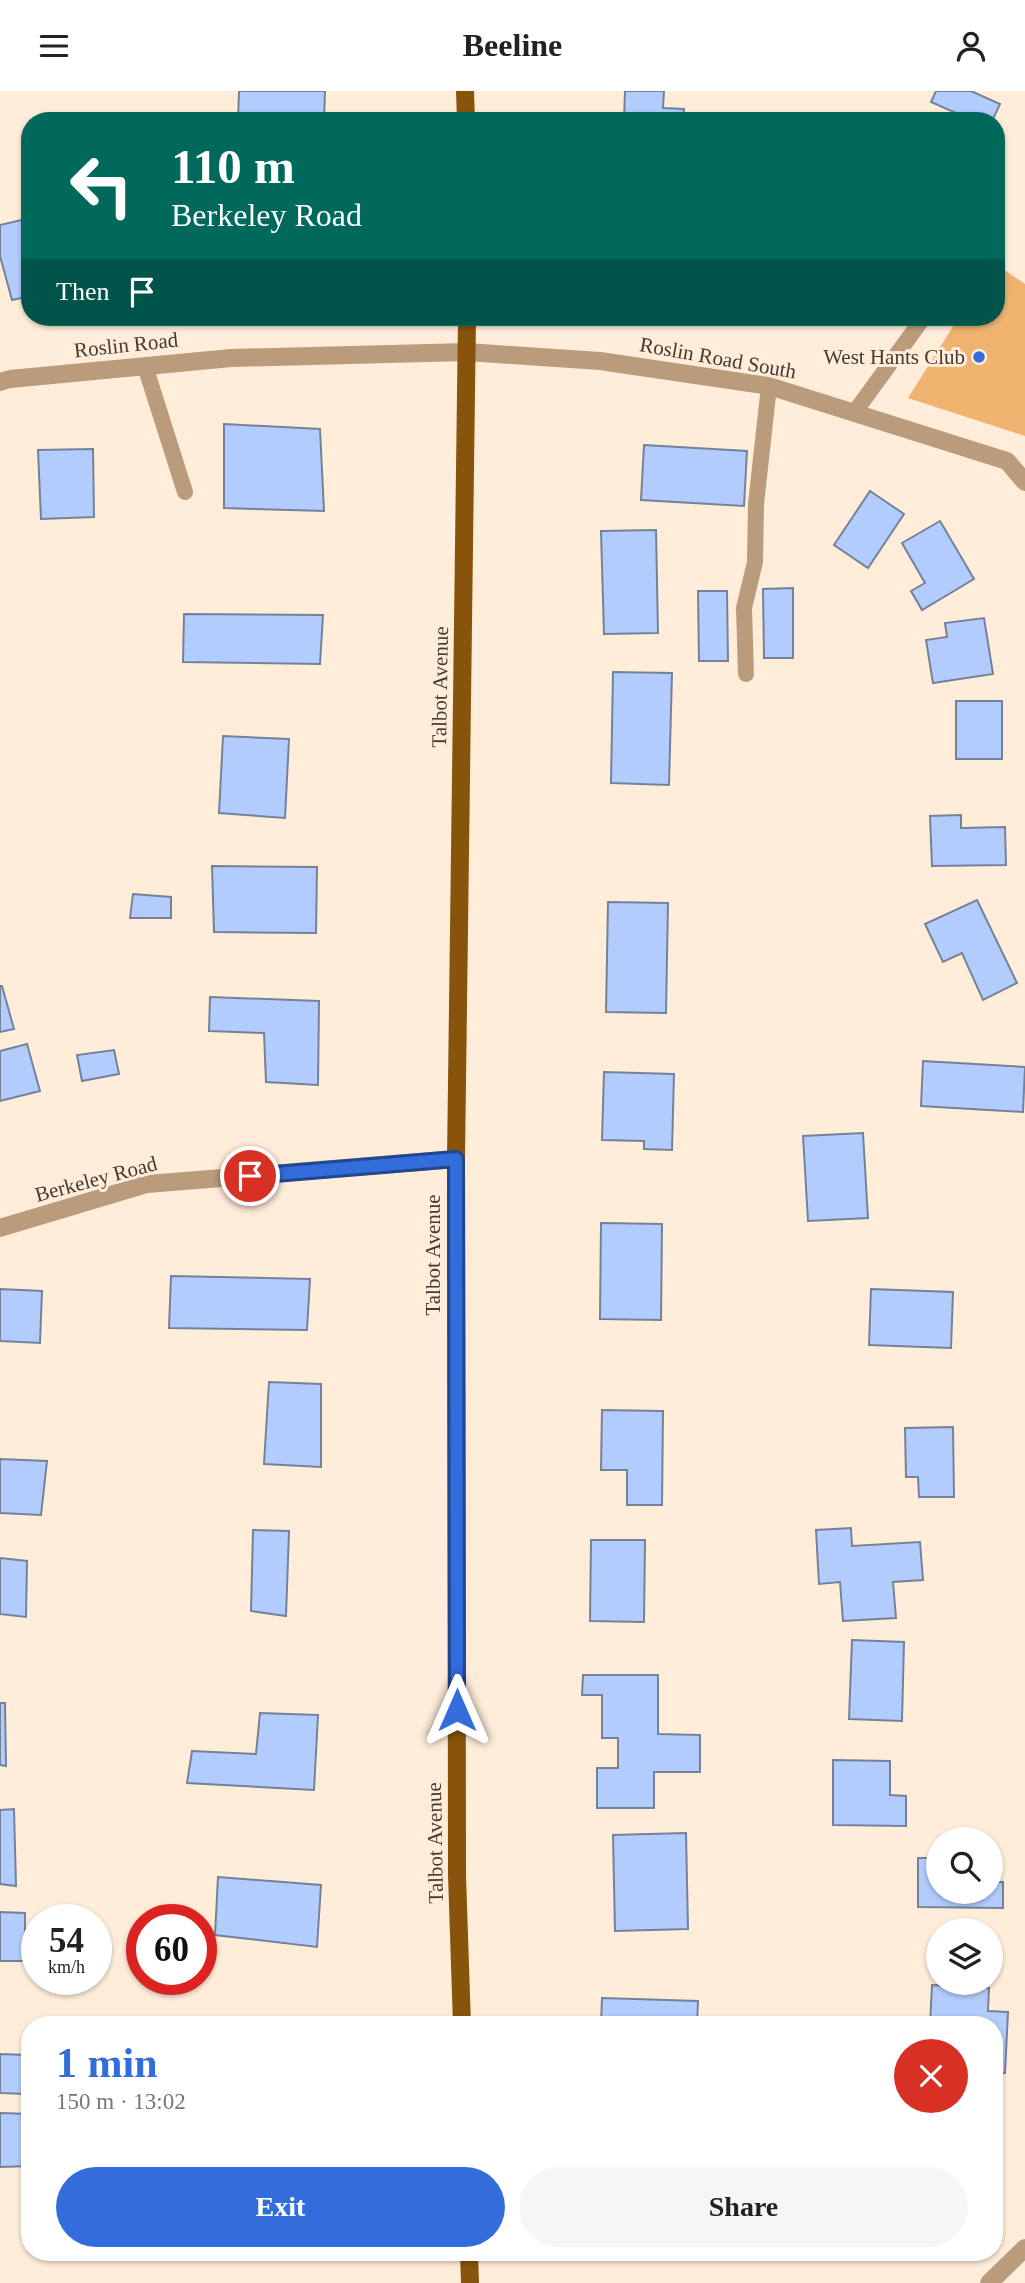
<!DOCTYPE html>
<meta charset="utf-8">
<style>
body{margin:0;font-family:Georgia,serif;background:#f6f6f6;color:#222;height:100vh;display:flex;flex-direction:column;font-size:26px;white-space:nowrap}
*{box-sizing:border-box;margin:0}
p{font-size:23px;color:#767676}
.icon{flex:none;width:38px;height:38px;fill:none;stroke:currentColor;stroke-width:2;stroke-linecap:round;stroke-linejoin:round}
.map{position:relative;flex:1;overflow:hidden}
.panel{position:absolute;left:21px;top:1925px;width:982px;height:245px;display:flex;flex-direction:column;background:#fff;border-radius:28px;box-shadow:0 2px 5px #0004}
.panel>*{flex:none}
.hud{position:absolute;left:21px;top:21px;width:984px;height:214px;border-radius:28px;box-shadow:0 2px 5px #0004;background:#00695c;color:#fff;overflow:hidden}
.fabs{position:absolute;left:926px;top:1736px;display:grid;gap:14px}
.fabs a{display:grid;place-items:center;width:77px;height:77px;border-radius:50%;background:#fff;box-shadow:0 2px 5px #0004;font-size:35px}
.speed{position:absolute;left:21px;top:1813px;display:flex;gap:14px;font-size:35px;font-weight:700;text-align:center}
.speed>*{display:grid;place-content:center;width:91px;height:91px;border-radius:50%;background:#fff;box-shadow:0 2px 5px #0004;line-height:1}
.speed small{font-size:18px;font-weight:400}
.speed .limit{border:10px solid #d22;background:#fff;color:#111}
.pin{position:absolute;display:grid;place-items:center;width:60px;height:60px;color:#fff;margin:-30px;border:4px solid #fff;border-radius:50%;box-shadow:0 2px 7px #0007}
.me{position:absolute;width:77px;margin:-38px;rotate:0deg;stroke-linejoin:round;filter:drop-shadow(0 0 5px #0008)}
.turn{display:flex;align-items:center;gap:24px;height:147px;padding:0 35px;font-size:32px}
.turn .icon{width:91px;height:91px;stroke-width:2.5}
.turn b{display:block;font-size:49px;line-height:60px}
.then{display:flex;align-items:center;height:66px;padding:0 35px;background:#0003;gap:14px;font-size:26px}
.round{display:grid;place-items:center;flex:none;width:74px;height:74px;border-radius:37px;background:#f6f6f6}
.summary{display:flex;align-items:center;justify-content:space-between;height:119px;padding:0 35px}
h1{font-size:42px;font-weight:600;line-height:52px;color:#336ddc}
.cta{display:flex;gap:14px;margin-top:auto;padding:14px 35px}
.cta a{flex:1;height:80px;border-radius:42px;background:#336ddc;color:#fff;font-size:28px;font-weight:600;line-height:80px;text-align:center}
.cta a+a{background:#f6f6f6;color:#222}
header{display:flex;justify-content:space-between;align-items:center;height:91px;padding:0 35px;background:#fff;font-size:32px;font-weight:600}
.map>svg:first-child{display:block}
.green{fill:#efb26f}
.building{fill:#b2cdfd;stroke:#748299;stroke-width:2}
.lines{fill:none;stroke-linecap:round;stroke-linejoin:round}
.service{stroke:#ba9c7d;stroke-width:16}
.minor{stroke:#ba9c7d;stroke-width:18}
.tertiary{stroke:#ba9c7d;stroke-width:18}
.primary{stroke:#88540c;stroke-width:18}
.route-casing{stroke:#21478f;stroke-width:18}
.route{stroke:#336ddc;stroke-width:12}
.poi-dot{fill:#336ddc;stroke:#ffedda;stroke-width:2.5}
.labels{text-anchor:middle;stroke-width:6;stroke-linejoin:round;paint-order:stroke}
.street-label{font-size:21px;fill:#433a32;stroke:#ffedda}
.poi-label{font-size:21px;fill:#433a32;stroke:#ffedda;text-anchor:end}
</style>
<header><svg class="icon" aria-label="menu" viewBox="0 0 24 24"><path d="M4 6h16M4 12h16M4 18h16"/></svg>Beeline<svg class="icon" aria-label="person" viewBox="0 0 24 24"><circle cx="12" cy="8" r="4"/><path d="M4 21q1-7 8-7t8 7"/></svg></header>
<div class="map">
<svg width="1025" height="2192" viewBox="0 0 1025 2192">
<rect width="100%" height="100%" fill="#ffedda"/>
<path class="green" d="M996,173L1025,193V345L908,307L959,226H996Z"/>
<g class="building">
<path d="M239,0H325L324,30H238Z"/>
<path d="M625,0H664L663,17L684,18L683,30H624Z"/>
<path d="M936,0H971L1000,13L992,30H974L931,11Z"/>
<path d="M133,25L160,28V30H133Z"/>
<path d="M30,127V205L12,209L0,165V134Z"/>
<path d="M224,333L320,338L324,420L224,417Z"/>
<path d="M644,354L747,360L744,415L641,409Z"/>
<path d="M93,358L94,426L41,428L38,359Z"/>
<path d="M870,400L904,423L868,477L834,454Z"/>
<path d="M940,430L974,488L922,519L911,500L925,492L902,452Z"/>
<path d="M656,439L658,542L604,543L601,440Z"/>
<path d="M793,497V567H764L763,498Z"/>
<path d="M698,500H727L728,570H699Z"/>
<path d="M184,523L323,524L320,573L183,571Z"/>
<path d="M984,527L993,583L933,592L926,549L947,546L945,532Z"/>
<path d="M613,581L672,582L669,694L611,692Z"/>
<rect x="956" y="610" width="46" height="58"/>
<path d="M223,645L289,648L285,727L219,722Z"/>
<path d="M961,724V737L1005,736L1006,774L932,775L930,725Z"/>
<path d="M212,775L317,776L316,842L214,841Z"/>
<path d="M133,803L171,806V827H130Z"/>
<path d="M977,809L1017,892L983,909L962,862L943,871L925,833Z"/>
<path d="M608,811L668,812L666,922L606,921Z"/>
<path d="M0,895H2L14,938L0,941Z"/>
<path d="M210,906L319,910L318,994L266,991L264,942L209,940Z"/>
<path d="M27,953L40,1000L0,1010V960Z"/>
<path d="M114,959L119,983L82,990L77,964Z"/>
<path d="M923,970L1025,976L1023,1021L921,1015Z"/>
<path d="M604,981L674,983L672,1059L644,1058V1050L602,1049Z"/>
<path d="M863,1042L868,1127L808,1130L803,1045Z"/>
<path d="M601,1132L662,1133L661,1229L600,1228Z"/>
<path d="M171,1185L310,1188L307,1239L169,1237Z"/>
<path d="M0,1198L42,1200L40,1252L0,1250Z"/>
<path d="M871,1198L953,1201L951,1257L869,1254Z"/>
<path d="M269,1291L321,1293V1376L264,1373Z"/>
<path d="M602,1319L663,1320L662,1414H627V1379H601Z"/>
<path d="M953,1336L954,1406H919L918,1386H906L905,1337Z"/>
<path d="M0,1368L47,1370L41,1424L0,1422Z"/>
<path d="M851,1437L852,1455L920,1451L923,1489L893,1491L896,1527L843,1530L840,1491L819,1493L816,1439Z"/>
<path d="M253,1439L289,1440L286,1525L251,1520Z"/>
<path d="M591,1449H645L644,1531L590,1530Z"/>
<path d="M0,1467L27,1470L26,1526L0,1523Z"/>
<path d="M852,1549L904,1551L902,1630L849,1628Z"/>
<path d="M583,1584H658V1643L700,1644V1681H654V1717H597V1677H618V1647H602V1604H582Z"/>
<path d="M0,1612H5L6,1675L0,1674Z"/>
<path d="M260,1622L318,1624L314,1699L187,1692L192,1660L256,1663Z"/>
<path d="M833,1669L890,1670V1704L906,1705V1735L833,1734Z"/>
<path d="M14,1718L16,1795L0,1793V1719Z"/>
<path d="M686,1742L688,1838L615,1840L613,1744Z"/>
<path d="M918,1767H938V1801H990V1768H997L996,1791H1003V1817L918,1816Z"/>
<path d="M218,1786L321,1794L317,1856L215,1844Z"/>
<path d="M0,1821L25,1822V1870H0Z"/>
<path d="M932,1894L989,1897L988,1920L1008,1921L1005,1982H994V1934H930Z"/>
<path d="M602,1907L698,1910L697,1934H601Z"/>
<path d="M0,1963L27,1964L26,2003L0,2002Z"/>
<path d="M0,2022L30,2023V2075L0,2076Z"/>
</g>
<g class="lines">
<g class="service">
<path d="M145,275L185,401"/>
<path d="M854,322L924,226"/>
<path d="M746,583L744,517L755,471L756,413L769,295"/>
</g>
<g class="minor">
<path d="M0,291L10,288L231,267L467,261L600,270L769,295L1007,370L1025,391"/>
<path d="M0,1137L147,1093L456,1068"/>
</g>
<path class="tertiary" d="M989,2192L1025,2157"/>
<g class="primary">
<path d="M465,0L466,30"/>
<path d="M462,1934L457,1784L456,1068L467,226"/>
<path d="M469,2161L470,2192"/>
</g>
</g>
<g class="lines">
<g class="route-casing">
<path id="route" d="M250,1085L456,1068L457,1619"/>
</g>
<use href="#route" class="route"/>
</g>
<circle class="poi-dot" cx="979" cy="266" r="7"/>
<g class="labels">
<g class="street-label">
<text transform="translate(126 254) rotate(-6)" y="7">Roslin Road</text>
<text transform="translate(718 267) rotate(10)" y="7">Roslin Road South</text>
<text transform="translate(440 596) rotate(-89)" y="7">Talbot Avenue</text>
<text transform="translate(96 1088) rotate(-15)" y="7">Berkeley Road</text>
<text transform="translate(433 1164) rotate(-90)" y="7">Talbot Avenue</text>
<text transform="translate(435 1752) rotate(-91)" y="7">Talbot Avenue</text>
</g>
<g class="poi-label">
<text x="965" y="273">West Hants Club</text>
</g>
</g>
</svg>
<div class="fabs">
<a><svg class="icon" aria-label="search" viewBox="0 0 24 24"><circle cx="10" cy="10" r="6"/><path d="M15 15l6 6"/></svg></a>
<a><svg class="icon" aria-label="layers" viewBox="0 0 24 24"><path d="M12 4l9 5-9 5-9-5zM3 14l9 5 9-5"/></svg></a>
</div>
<div class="speed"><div>54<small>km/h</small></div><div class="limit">60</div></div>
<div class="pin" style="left:250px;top:1085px;background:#d93025"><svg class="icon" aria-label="arrive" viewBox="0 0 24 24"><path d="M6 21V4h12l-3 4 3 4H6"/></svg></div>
<svg class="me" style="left:457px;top:1619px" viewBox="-20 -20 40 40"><path d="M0-17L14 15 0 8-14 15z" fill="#336ddc" stroke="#fff" stroke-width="4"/></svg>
<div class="hud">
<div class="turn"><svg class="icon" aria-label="left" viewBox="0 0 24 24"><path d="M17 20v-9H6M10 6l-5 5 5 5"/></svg><div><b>110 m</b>Berkeley Road</div></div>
<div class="then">Then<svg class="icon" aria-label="arrive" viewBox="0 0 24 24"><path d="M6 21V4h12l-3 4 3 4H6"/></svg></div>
</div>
<section class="panel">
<div class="summary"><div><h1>1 min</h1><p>150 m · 13:02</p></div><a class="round" style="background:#d93025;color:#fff"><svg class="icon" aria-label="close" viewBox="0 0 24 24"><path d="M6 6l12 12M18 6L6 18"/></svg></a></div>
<div class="cta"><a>Exit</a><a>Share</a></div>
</section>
</div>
